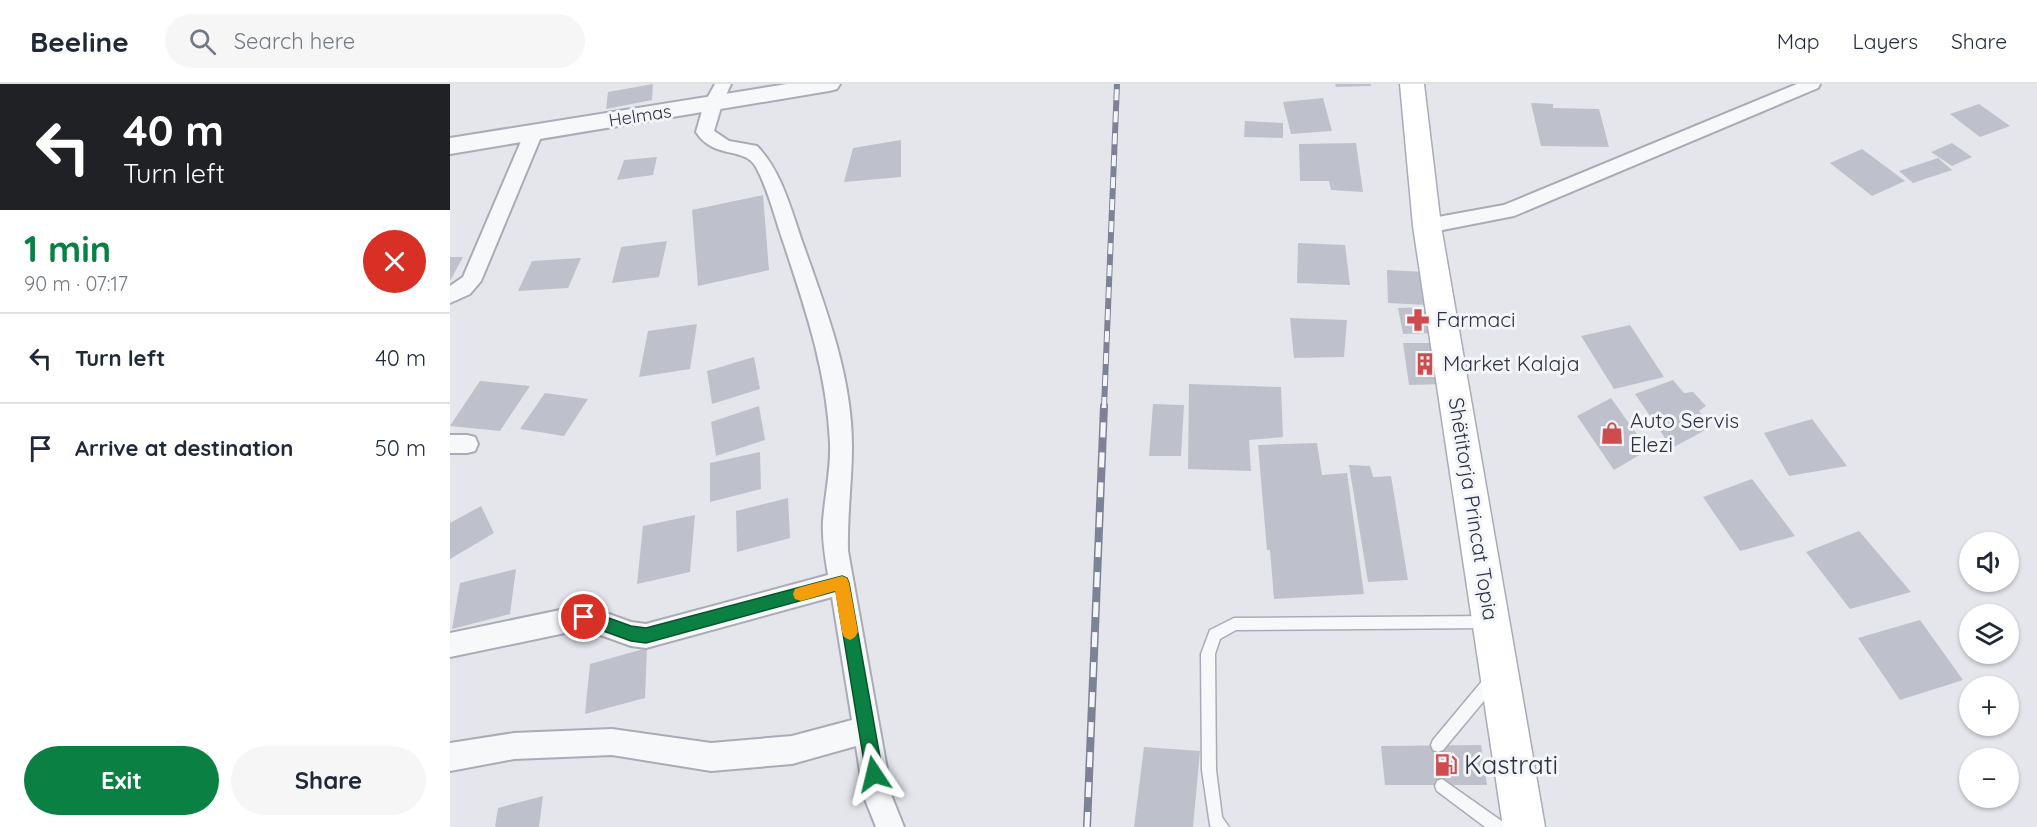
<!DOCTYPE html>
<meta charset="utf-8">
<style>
body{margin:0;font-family:Quicksand,sans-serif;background:#f6f6f7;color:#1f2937;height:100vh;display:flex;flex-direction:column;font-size:22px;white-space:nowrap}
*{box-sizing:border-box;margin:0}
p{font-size:20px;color:#747a83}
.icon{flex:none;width:33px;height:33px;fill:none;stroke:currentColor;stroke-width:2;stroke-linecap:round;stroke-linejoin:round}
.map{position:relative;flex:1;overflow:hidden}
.panel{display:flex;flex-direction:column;background:#fff;width:450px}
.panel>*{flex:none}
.guide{background:#202124;color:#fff;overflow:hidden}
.tools{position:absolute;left:1509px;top:448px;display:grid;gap:12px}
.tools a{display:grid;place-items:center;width:60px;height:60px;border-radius:50%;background:#fff;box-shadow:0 2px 4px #0004;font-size:30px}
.pin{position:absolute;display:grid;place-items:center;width:51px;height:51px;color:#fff;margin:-26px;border:3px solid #fff;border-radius:50%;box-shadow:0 2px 6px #0007}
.me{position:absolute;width:66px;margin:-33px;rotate:350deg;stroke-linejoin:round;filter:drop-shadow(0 0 4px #0008)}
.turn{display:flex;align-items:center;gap:21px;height:126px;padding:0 24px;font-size:27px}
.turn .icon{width:78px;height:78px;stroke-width:2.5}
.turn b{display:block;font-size:42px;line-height:51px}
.round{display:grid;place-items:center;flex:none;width:63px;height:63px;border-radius:32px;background:#f6f6f7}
.head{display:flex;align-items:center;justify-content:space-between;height:102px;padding:0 24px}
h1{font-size:36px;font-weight:800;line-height:45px;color:#0b8043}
.primary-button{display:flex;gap:12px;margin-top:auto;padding:12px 24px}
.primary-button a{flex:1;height:69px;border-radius:36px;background:#0b8043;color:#fff;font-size:24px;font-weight:800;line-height:69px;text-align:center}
.primary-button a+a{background:#f6f6f7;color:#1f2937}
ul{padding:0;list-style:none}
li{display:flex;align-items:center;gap:18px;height:90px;padding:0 24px;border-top:2px solid #e0e1e3}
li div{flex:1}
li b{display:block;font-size:22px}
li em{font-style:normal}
header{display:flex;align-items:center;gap:36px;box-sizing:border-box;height:84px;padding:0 30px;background:#fff;border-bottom:2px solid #e0e1e3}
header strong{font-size:28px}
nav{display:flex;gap:33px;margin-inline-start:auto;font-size:21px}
.search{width:420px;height:54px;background:#f6f6f7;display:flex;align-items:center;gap:15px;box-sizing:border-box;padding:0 21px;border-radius:33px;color:#747a83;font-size:22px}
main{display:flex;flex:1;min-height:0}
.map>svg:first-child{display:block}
.building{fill:#bec1cc}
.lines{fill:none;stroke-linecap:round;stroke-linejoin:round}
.service-casing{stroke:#a9acb6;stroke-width:3}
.minor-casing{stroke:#a9acb6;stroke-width:4}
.tertiary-casing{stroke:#a9acb6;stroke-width:4}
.secondary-casing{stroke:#a9acb6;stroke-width:3}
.service{fill:#f7f8fa;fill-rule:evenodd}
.minor{fill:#f7f8fa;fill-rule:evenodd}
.tertiary{fill:#f7f8fa;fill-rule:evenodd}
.secondary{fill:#fff;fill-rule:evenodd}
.rail-far1-casing{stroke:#7d8396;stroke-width:6}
.rail-casing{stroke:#7d8396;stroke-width:8}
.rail-far1{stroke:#f4f5f9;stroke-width:4;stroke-dasharray:11;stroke-linecap:butt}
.rail{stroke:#f4f5f9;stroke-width:5;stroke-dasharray:15;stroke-linecap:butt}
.route{fill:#0b8043;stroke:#07532c;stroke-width:1.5}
.slow{fill:#f59e0b}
.labels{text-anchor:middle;stroke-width:6;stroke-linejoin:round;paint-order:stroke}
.far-street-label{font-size:18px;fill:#2c3144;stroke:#f4f5f9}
.poi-label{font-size:21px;fill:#2c3144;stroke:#f4f5f9;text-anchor:start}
.street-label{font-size:21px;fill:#2c3144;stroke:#f4f5f9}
.near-poi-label{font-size:26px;fill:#2c3144;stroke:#f4f5f9;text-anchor:start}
</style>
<header>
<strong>Beeline</strong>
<div class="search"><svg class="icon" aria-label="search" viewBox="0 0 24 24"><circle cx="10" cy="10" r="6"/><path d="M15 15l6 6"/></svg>Search here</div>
<nav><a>Map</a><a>Layers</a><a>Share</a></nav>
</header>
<main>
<section class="panel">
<div class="guide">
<div class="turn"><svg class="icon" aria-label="left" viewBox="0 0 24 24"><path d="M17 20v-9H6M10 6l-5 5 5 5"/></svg><div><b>40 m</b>Turn left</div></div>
</div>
<div class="head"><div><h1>1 min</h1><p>90 m · 07:17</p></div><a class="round" style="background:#d93025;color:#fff"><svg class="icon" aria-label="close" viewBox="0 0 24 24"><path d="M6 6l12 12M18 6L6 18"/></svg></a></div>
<ul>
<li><svg class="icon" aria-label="left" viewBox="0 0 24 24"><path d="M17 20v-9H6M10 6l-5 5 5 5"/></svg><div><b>Turn left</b></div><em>40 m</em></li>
<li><svg class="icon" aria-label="arrive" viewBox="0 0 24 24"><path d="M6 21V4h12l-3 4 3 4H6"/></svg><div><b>Arrive at destination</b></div><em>50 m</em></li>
</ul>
<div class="primary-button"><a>Exit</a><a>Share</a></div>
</section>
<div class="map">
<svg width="1587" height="743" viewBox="0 0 1587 743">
<rect width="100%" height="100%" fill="#e4e6ec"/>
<g class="building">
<path d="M203,0L202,16L156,25L158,8Z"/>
<path d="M885,0H921V2L886,3Z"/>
<path d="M873,14L882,47L841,50L833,18Z"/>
<path d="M1081,19L1103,20V24L1149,25L1159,63L1091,62Z"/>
<path d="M1529,20L1560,42L1530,53L1500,30Z"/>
<path d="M795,37L833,39V54L794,53Z"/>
<path d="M451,56V93L394,98L403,64Z"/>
<path d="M906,59L913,108L881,106L879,97H850L849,60Z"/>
<path d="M1502,59L1522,73L1502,82L1481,68Z"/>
<path d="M1412,65L1455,97L1422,112L1380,79Z"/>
<path d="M207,73L203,91L167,96L174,76Z"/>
<path d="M1488,74L1502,86L1463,99L1449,87Z"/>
<path d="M313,111L319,186L248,202L242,126Z"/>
<path d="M217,157L209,193L162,199L171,163Z"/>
<path d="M848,159L895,161L900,201L847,199Z"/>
<path d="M0,173H13L0,197Z"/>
<path d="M131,174L118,204L68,207L82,177Z"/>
<path d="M937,186L975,188L977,221L938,219Z"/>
<path d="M983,223L988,249L953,250L948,224Z"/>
<path d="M840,234L897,236L894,273L844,274Z"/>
<path d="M247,240L240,285L189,293L198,247Z"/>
<path d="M1180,241L1214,293L1164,305L1131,252Z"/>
<path d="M953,259H990L997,300L959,301Z"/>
<path d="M304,273L310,305L262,320L257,287Z"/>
<path d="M1223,296L1234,309L1243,308L1256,322L1249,327L1261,343L1222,364L1185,310Z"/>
<path d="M30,297L80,302L50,347L0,342Z"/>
<path d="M739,300L831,303L833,353L799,356L801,387L738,385Z"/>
<path d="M95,309L138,315L114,352L70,345Z"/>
<path d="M1161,314L1198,366L1164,386L1127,332Z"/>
<path d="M703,320L734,321L731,372H699Z"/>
<path d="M309,322L315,356L266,372L261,338Z"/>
<path d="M1362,335L1397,382L1339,392L1314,349Z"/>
<path d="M867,359L872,391L897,389L914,510L824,515L820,466H817L808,361Z"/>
<path d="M310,368L311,405L260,418V379Z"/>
<path d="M899,381L920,382L923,393L941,392L958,496L918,498Z"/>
<path d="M1302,395L1345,452L1290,467L1253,413Z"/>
<path d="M338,414L340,454L287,468L286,427Z"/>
<path d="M31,422L44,449L0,475V439Z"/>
<path d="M245,431L240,488L187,500L193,442Z"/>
<path d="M1409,447L1461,508L1400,525L1356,468Z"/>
<path d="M66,485L60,530L2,545L10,499Z"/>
<path d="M1470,536L1513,596L1450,616L1408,554Z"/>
<path d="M197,564L195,614L135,630L140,580Z"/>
<path d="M1031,661L1037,701H935L931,662Z"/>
<path d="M694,663L750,667L743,743H684Z"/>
<path d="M93,712L89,743H45L48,724Z"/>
</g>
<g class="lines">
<g class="service-casing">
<g id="service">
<path d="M1039,532L1044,533L1046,538L1044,543L1039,544L786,546L770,555L765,570L766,686L772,733L779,743H761L760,741L752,686L751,570L760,546L784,534Z"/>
<path d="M1043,588L1048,590L1050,595L1048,600L993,666L988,668L983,666L981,661L983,656L1038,590Z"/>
<path d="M992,695L1053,738L1056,743H1035L987,707L985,702L987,697Z"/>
</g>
</g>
<g class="minor-casing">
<g id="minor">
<path d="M265,0H281L272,20L264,47L279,57L307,62C332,88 341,126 353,160C376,225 402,292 402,362C402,397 397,432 398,467L442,713L454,743H426L414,713L406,662L342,680L261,687L162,671L64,675L0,687V659L64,649L162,645L261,659L342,652L402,636L382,513L196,564L181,562L134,545L0,573V549L134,521L181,538L196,540L378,491C375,473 372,455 373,437C375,411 381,385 380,359C377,288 356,227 334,160C325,135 319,107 306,83C294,62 264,76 246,48L254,20Z"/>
<path d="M1347,0H1370L1368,4L1064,132L977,149L970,147L968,142L970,137L977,135L1054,121Z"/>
<path d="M84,42L90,44L93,48L31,197L20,210L0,219V202L13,193L75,48L78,44Z"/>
<path d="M0,351H17L25,353L28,360L25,367L17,369H0Z"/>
</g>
</g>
<g class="tertiary-casing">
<path id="tertiary" d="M337,0H390L387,5L379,7L0,70V54Z"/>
</g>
<g class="secondary-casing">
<path id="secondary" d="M950,0H974L991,142L1095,743H1053L963,142Z"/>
</g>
<use href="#service" class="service"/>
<use href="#minor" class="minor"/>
<use href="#tertiary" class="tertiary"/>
<use href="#secondary" class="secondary"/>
<g class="rail-far1-casing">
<path id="rail-far1" d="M654,324L667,0"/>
</g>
<g class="rail-casing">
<path id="rail" d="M637,743L654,322"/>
</g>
<use href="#rail-far1" class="rail-far1"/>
<use href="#rail" class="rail"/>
</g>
<path class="route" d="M392,492L397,494L399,499L433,690L430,696L424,699L418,696L416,690L386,507L196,559L181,557L134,540L129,538L127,533L129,528L134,525L181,542L196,544Z"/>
<path class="slow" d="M392,492L397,494L399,499L408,548L405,553L400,556L394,553L392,548L385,507L351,517L345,515L343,510L345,505L351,503Z"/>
<defs>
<g id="pharmacy-bare" transform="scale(1.8)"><path d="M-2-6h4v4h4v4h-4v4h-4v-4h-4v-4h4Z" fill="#ce4c4d" stroke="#f4f5f9" stroke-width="2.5" paint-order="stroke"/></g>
<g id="building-bare" transform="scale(1.8)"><path d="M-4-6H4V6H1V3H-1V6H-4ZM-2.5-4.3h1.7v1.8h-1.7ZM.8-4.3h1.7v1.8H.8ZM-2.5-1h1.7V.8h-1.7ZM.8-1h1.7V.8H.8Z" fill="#ce4c4d" stroke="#f4f5f9" stroke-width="2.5" paint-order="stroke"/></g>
<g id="shop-bare" transform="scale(1.8)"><path d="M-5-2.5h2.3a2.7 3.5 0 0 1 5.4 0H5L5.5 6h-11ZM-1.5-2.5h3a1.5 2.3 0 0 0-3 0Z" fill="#ce4c4d" stroke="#f4f5f9" stroke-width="2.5" paint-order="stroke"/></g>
<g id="fuel-bare" transform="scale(1.8)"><path d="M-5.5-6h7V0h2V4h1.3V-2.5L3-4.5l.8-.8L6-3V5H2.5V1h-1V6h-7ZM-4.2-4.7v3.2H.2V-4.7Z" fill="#ce4c4d" stroke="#f4f5f9" stroke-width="2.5" paint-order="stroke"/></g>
</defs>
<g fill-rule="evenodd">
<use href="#pharmacy-bare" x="968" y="236"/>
<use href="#building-bare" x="975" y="280"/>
<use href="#shop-bare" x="1162" y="349"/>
<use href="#fuel-bare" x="996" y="681"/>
</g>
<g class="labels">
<g class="far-street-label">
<text transform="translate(190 32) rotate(-9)" y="6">Helmas</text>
</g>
<g class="poi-label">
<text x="986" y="243">Farmaci</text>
<text x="993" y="287">Market Kalaja</text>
<text x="1180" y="344">Auto Servis<tspan x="1180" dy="24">Elezi</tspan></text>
</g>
<g class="street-label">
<text transform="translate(1023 425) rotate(81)" y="7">Shëtitorja Princat Topia</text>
</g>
<g class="near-poi-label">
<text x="1014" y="690">Kastrati</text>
</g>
</g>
</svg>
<div class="tools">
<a><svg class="icon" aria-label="sound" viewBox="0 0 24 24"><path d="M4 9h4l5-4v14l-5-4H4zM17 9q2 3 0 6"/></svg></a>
<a><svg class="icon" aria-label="layers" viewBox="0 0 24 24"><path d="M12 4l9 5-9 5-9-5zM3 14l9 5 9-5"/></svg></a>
<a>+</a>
<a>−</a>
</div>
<div class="pin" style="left:134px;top:533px;background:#d93025"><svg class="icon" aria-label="arrive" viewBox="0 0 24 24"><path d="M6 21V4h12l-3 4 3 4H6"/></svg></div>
<svg class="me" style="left:424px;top:690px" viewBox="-20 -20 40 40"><path d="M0-17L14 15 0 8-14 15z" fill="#0b8043" stroke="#fff" stroke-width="4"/></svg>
</div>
</main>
